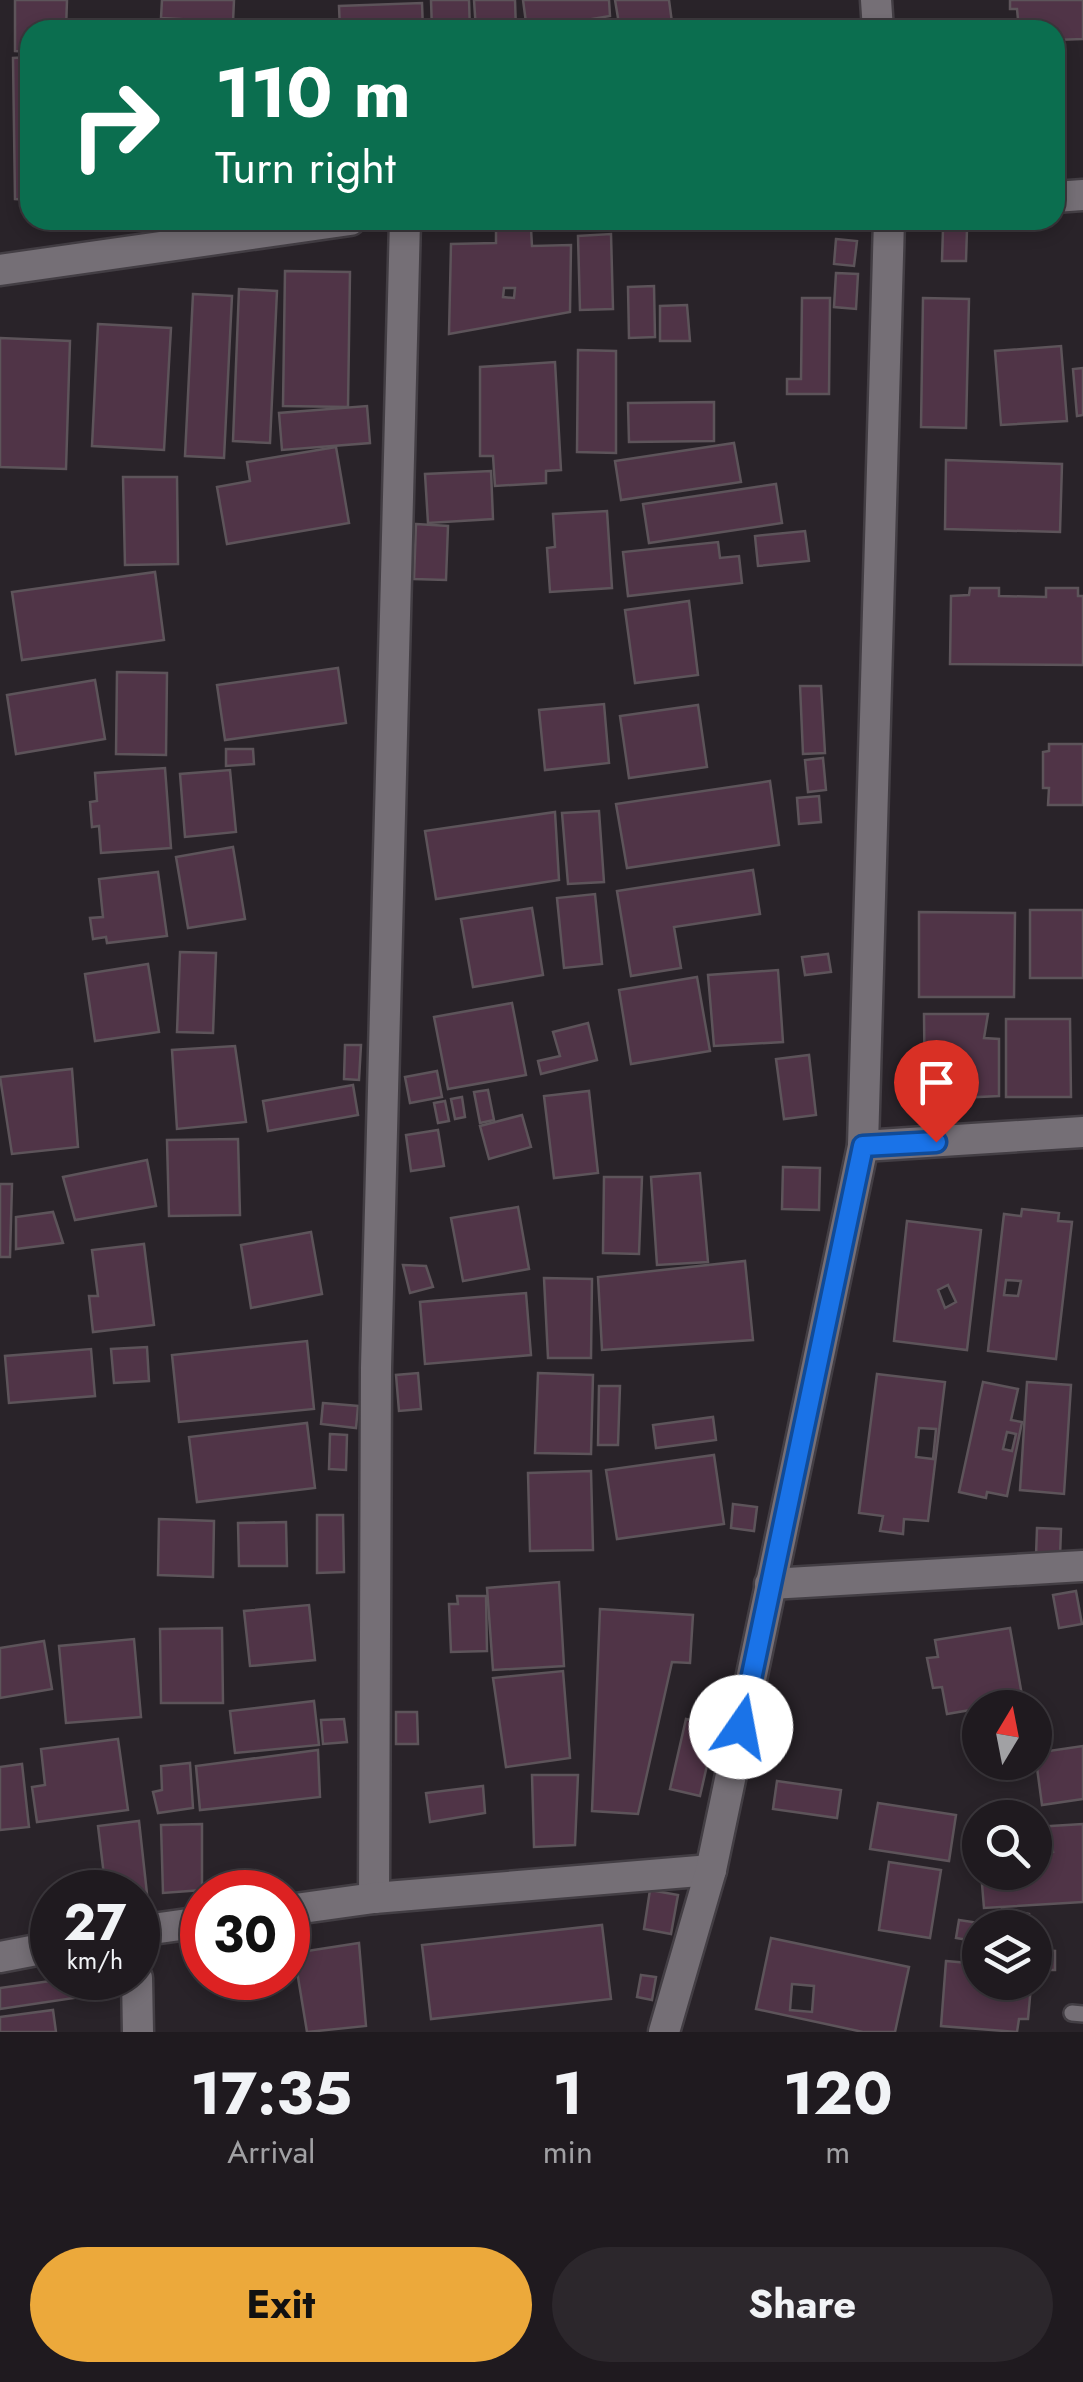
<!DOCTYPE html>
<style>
body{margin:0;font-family:Jost,sans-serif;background:#2c272c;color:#f1f3f6;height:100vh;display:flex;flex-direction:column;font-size:38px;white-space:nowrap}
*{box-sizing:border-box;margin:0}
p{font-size:32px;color:#a1a1a4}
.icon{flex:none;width:55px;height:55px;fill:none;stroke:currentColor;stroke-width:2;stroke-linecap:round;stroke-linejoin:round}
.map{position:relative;height:2032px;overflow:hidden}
.details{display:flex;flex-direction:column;background:#1f1a1f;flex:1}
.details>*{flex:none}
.hud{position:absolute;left:20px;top:20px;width:1045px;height:210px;border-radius:30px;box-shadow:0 5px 15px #0003,0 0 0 2px #3c383d;background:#0b6e4f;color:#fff;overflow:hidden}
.needle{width:65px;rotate:10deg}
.controls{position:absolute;left:962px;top:1690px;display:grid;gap:20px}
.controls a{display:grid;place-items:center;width:90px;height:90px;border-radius:50%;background:#1f1a1f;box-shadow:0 5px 15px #0003,0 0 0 2px #3c383d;font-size:50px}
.speed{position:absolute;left:30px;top:1870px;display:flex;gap:20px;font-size:50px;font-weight:700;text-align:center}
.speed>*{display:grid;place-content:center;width:130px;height:130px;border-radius:50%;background:#1f1a1f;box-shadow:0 5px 15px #0003,0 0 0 2px #3c383d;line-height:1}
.speed small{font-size:25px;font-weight:400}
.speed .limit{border:15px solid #d22;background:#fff;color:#111}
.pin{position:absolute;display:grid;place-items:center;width:85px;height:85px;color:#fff;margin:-102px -42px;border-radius:50% 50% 50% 0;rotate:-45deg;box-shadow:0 0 10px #0007}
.pin .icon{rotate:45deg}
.me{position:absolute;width:110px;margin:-55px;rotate:12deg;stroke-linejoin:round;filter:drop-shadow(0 0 8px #0008)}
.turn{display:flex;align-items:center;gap:35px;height:210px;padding:0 30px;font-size:45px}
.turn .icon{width:130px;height:130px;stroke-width:2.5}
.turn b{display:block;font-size:70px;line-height:85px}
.eta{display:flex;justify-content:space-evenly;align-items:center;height:170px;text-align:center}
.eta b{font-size:60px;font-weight:700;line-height:70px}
.cta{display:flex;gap:20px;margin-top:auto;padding:20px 30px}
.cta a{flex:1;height:115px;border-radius:60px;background:#eca93b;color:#111;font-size:40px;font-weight:700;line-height:115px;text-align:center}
.cta a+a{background:#2c272c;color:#f1f3f6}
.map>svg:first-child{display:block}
.building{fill:#503447;stroke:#5d545a;stroke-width:2.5;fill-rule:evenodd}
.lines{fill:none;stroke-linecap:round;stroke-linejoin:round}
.lane-casing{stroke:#433e44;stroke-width:20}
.street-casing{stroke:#433e44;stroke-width:35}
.lane{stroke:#756f76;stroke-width:15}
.street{stroke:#756f76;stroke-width:30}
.route-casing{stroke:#114b97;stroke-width:25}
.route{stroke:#1a73e8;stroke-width:18}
</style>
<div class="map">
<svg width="1083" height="2032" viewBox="0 0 1083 2032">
<rect width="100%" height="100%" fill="#292329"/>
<g class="building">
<path d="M15,0H67L66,30H30V52L15,51Z"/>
<path d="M162,0H234L233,22L161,18Z"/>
<path d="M431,0H469L470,30H432Z"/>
<path d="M474,0H515L516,30H476Z"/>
<path d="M523,0H609L610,16L527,30Z"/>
<path d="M615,0H669L673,30H620Z"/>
<path d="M1010,0H1083V39L1055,40V30H1019L1017,9H1010Z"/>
<path d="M422,3L423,30H340L339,6Z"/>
<rect x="151" y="22" width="56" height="8"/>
<path d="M827,23L828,30H791Z"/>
<path d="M30,57V200L15,199L13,58Z"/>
<path d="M677,220H744L745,227H678Z"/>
<path d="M531,229L532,246L571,245L570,312L449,334L451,244L496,243V230ZM504,288H515L514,298L503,297Z"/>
<path d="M943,229H967L966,261H942Z"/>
<path d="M611,234L613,309L580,310L578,236Z"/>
<path d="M836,239L857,241L854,266L834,264Z"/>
<path d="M285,271L350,272L348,407L283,406Z"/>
<path d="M836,273L858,274L856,309L834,307Z"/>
<path d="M654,286L655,337L629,338L628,287Z"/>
<path d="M239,289L277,291L270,443L233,441Z"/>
<path d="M193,294L232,296L224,458L185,456Z"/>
<path d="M802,298H830L829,394H787V379H801Z"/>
<path d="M923,298L969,299L966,428L921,427Z"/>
<path d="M687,305L690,341H660V306Z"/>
<path d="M98,324L171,328L164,450L92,446Z"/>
<path d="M0,338L70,341L66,469L0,467Z"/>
<path d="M1061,346L1067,421L1001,425L995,351Z"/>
<path d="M578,350L616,351V453L577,452Z"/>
<path d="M555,362L561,470L546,471V483L495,486L493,456H480V367Z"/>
<path d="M1083,368V415L1077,416L1073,369Z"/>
<path d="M714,402V441L629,442L628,403Z"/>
<path d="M367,406L370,443L282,450L279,413Z"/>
<path d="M734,443L741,482L621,500L615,461Z"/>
<path d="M336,447L349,523L227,544L217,487L250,481L247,462Z"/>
<path d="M946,460L1062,464L1060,532L945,529Z"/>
<path d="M491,471L493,519L428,523L425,474Z"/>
<path d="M123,477H177L178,564L125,565Z"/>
<path d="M776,484L782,523L649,543L643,504Z"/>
<path d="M607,511L612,588L550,592L547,548L555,547L553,514Z"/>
<path d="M416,524L448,526L446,580L414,579Z"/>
<path d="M805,531L809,561L758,566L755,536Z"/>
<path d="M718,542L720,558L739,556L742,583L628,596L623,552Z"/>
<path d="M155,572L164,640L22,660L12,592Z"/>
<path d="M970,588H999V596L1046,597V588H1078V596H1083V665L950,664L951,596L969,595Z"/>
<path d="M689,601L698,675L635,683L625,610Z"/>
<path d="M338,668L346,723L225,740L217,685Z"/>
<path d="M117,672L167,673L166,755L116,754Z"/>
<path d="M95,680L105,739L16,754L7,695Z"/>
<path d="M800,686H821L825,753L803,754Z"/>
<path d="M604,704L609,763L545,770L539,710Z"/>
<path d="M698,705L707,767L629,778L620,716Z"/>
<path d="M1049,744H1083V805H1048L1049,788H1043V752L1049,751Z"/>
<path d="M226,749H253L254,764L226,766Z"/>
<path d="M823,758L826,790L808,792L805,760Z"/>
<path d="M165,768L171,848L101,853L99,826L92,827L90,802L97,801L95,773Z"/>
<path d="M230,770L236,832L185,837L180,774Z"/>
<path d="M770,781L779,845L627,868L616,804Z"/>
<path d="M819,796L821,822L799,824L797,798Z"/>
<path d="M599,811L604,882L568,884L562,813Z"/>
<path d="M555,812L559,880L436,899L425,831Z"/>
<path d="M233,847L245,919L188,928L176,857Z"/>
<path d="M753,870L760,914L674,927L681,968L631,976L617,891Z"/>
<path d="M158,872L167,936L107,943L106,937L93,939L90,918L103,917L99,879Z"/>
<path d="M595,894L602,964L564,968L557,898Z"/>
<path d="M532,908L543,975L473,987L461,919Z"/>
<rect x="1030" y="910" width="53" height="68"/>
<path d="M919,912L1015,913L1014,997H919Z"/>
<path d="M180,952L216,953L213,1033L177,1032Z"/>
<path d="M828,954L831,972L805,975L802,957Z"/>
<path d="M148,964L159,1032L95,1041L85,974Z"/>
<path d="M778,970L783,1042L714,1046L708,975Z"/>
<path d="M697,977L710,1051L631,1064L619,990Z"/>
<path d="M512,1003L526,1075L448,1089L434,1017Z"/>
<path d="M924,1014H988L984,1038L999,1039V1096L958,1098V1105L925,1106Z"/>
<path d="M1006,1019H1070L1071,1097H1006Z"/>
<path d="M588,1023L597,1060L541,1074L538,1061L560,1056L553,1032Z"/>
<path d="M345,1045H361L359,1080L344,1079Z"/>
<path d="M235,1046L246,1122L177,1129L172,1050Z"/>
<path d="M809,1055L816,1115L784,1119L776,1059Z"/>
<path d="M72,1069L78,1147L12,1154L0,1077Z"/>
<path d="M437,1071L442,1097L410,1103L405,1077Z"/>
<path d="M353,1085L358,1115L268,1131L263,1101Z"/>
<path d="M488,1090L494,1120L480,1123L474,1092Z"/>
<path d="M589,1091L598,1173L554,1178L544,1096Z"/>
<path d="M462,1097L465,1117L455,1119L451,1099Z"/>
<path d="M445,1101L449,1121L438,1123L434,1103Z"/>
<path d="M522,1115L531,1147L489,1159L480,1126Z"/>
<path d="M438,1130L444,1166L411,1171L406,1135Z"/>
<path d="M238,1139L240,1215L169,1216L167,1140Z"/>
<path d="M147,1160L156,1206L75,1220L63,1177Z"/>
<path d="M783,1167L820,1168L819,1210L782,1209Z"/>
<path d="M700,1173L708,1262L657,1265L651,1177Z"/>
<path d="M604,1177H642L639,1254L603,1253Z"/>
<path d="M0,1184H12L10,1257H0Z"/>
<path d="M518,1207L529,1269L463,1281L451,1218Z"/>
<path d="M1022,1209L1059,1213L1058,1221L1072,1222L1056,1359L988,1351L1004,1214L1021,1216ZM1006,1280L1021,1281L1018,1296L1004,1295Z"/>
<path d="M53,1212L63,1243L16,1249V1217Z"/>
<path d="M907,1221L981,1230L967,1350L894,1341ZM948,1285L956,1302L945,1308L938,1290Z"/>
<path d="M311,1232L322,1294L251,1308L241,1245Z"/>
<path d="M144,1244L154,1325L93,1332L89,1296H98L92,1250Z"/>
<path d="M745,1261L753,1340L602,1350L598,1277Z"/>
<path d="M403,1265L426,1266L433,1287L410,1293Z"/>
<path d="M544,1278L592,1279L591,1358H548Z"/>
<path d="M526,1293L531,1355L425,1364L420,1302Z"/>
<path d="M307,1341L314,1409L179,1422L172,1355Z"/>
<path d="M147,1347L149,1381L114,1383L111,1349Z"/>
<path d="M91,1349L95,1396L9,1403L5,1356Z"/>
<path d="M418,1373L421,1409L399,1411L396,1375Z"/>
<path d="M538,1373L593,1375L591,1454L535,1453Z"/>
<path d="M877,1374L945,1382L928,1521L904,1519L903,1534L880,1531L883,1516L859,1513ZM919,1428L936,1429L933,1459L916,1457Z"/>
<path d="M983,1382L1018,1389L1011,1420L1022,1422L1007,1496L987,1492L986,1498L959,1492ZM1007,1432L1016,1434L1012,1451L1003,1449Z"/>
<path d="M1027,1382L1071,1385L1064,1494L1020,1490Z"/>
<path d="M599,1386H620L618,1445H598Z"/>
<path d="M323,1403L358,1406L356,1428L321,1424Z"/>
<path d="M713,1417L716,1440L656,1448L653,1425Z"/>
<path d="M307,1423L315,1488L197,1502L189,1437Z"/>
<path d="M330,1434L347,1435L346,1470L329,1469Z"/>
<path d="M714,1455L724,1524L617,1539L606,1470Z"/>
<path d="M591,1471L593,1550L530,1551L528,1473Z"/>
<path d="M733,1504L757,1507L754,1531L731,1528Z"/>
<path d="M317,1515H343L344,1572L317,1573Z"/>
<path d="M159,1519L214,1521L213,1577L158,1575Z"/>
<path d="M286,1522L287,1566H239L238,1523Z"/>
<path d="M1037,1528L1061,1529L1060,1557L1036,1556Z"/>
<path d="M559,1582L564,1666L493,1670L487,1588Z"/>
<path d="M1076,1591L1082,1624L1059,1628L1053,1595Z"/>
<path d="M457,1596H486L487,1651L451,1652L449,1604H458Z"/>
<path d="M309,1605L315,1660L250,1666L244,1611Z"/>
<path d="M600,1609L693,1615L690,1663L672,1662L638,1814L592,1811Z"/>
<path d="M222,1628L223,1703H161L160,1629Z"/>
<path d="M1010,1628L1023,1701L947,1714L942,1687L933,1688L927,1658L938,1657L935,1640Z"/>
<path d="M134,1639L141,1717L66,1723L59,1646Z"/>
<path d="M44,1641L52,1689L0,1698V1648Z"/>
<path d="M563,1671L570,1758L506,1767L493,1678Z"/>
<path d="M314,1701L319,1745L235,1753L230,1711Z"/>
<path d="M396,1712H417L418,1744H396Z"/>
<path d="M344,1719L347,1742L323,1744L321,1720Z"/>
<path d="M686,1719L716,1726L700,1796L670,1789Z"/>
<path d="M118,1739L128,1810L37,1822L32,1787L45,1785L41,1749Z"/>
<path d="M1083,1746V1799L1042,1805L1035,1753Z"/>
<path d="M318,1750L320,1797L200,1810L196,1766Z"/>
<path d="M190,1763L193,1808L158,1813L153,1792L162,1790L161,1766Z"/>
<path d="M22,1764L29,1827L0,1830V1767Z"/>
<path d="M532,1775H578L575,1845L534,1847Z"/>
<path d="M777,1781L841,1790L837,1818L773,1809Z"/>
<path d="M483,1786L485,1813L430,1822L426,1793Z"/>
<path d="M878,1803L956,1815L949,1861L870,1849Z"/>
<path d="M139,1821L149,1912L138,1914V1892H106L98,1826Z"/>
<path d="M202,1824V1890L163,1893L161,1825Z"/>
<path d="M1083,1824V1902L984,1908L981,1872H1035V1842L1036,1854L1053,1852L1050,1833L1035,1834V1827Z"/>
<path d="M889,1862L941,1870L930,1938L879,1930Z"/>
<path d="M650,1890L678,1895L671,1934L644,1929Z"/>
<path d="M1002,1909L1029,1914L1027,1928L999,1925Z"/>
<path d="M959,1920L999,1926V1928H980V1942L956,1938Z"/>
<path d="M602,1925L611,1999L431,2019L422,1945Z"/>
<path d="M771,1938L909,1967L895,2032H863L756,2009ZM792,1984L814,1986L812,2012L790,2010Z"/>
<path d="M359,1943L366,2026L307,2032L294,1953Z"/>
<path d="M1041,1950L1055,1951V1970H1041Z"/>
<path d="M946,1961L980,1964V1982H1022V1986H1031L1028,2019H1019L1017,2032L941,2026Z"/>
<path d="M641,1975L656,1977L652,2000L637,1997Z"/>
<path d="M72,1978H92L94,1995L0,2009V1988Z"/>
<path d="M53,2010L56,2032H0V2017Z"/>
</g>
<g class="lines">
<g class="lane-casing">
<path id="lane" d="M1072,2013L1083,2014"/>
</g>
<g class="street-casing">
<g id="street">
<path d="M876,0L878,30"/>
<path d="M1055,197L1083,195"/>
<path d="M0,270L350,220"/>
<path d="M863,1146L1083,1132"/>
<path d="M770,1584L1083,1566"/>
<path d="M374,1898L376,1368L405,220"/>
<path d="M288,1910L374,1898L711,1870"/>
<path d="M138,1931L202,1922"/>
<path d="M0,1957L52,1947"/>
<path d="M137,1978L138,2032"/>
<path d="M664,2032L711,1870L863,1146L889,220"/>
</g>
</g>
<use href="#lane" class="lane"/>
<use href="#street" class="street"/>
</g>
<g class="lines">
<g class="route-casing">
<path id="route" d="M741,1727L863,1146L936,1142"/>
</g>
<use href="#route" class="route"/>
</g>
</svg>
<div class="controls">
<a><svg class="needle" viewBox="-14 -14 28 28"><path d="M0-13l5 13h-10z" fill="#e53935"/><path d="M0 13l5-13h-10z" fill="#a1a1a4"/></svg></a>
<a><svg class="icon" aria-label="search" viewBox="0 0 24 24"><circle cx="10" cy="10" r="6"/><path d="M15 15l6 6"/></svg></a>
<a><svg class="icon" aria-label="layers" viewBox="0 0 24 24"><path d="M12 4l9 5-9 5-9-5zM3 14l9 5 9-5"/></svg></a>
</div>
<div class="speed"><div>27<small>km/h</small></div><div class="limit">30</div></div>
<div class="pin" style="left:936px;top:1142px;background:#d93025"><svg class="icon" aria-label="arrive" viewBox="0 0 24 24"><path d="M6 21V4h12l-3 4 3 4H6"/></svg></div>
<svg class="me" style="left:741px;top:1727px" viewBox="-20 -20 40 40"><circle r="19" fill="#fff"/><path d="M0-13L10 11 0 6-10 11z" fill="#1a73e8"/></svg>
<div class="hud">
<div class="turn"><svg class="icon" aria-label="right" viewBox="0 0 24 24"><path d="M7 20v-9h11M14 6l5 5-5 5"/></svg><div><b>110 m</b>Turn right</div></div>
</div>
</div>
<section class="details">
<div class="eta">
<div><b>17:35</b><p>Arrival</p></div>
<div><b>1</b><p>min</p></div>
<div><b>120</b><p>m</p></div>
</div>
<div class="cta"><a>Exit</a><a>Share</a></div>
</section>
